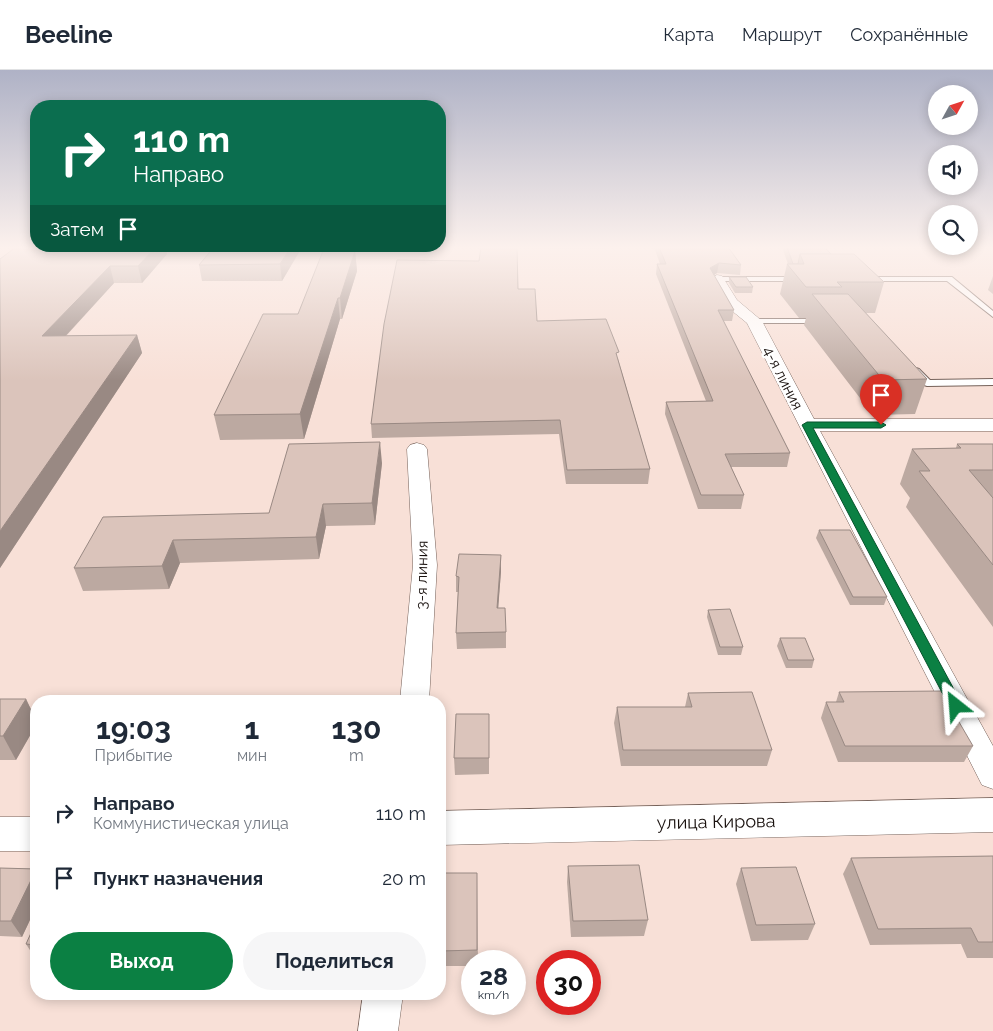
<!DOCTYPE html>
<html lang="ru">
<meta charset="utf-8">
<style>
body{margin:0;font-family:Raleway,sans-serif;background:#f6f6f7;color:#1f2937;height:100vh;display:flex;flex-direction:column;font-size:19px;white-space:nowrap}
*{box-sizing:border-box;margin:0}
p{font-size:16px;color:#747a83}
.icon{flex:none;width:28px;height:28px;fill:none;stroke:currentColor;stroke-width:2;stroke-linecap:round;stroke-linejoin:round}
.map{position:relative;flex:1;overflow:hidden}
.panel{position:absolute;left:30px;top:625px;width:416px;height:305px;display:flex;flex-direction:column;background:#fff;border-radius:20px;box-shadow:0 2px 12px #0003}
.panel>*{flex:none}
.hud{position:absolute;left:30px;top:30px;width:416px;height:152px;border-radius:20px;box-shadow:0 2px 12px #0003;background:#0b6e4f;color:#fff;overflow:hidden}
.needle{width:32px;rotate:50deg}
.buttons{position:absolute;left:928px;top:15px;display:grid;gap:10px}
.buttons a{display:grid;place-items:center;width:50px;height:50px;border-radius:50%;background:#fff;box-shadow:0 2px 12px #0003;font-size:25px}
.speed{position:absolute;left:461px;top:880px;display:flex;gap:10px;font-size:25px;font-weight:700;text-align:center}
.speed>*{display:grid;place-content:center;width:65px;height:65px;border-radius:50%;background:#fff;box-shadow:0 2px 12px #0003;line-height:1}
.speed small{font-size:12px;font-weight:400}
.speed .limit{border:8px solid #d22;background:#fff;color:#111}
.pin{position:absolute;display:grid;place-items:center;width:42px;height:42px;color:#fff;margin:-51px -21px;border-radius:50% 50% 50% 0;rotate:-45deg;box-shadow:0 0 5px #0007}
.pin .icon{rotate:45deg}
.me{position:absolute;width:55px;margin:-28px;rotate:332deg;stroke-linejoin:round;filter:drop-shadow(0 0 4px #0008)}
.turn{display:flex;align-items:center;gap:18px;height:105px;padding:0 20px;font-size:22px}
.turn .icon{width:65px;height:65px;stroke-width:2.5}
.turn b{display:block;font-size:35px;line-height:42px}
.then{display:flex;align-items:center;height:48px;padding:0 20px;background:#0003;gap:10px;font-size:19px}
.eta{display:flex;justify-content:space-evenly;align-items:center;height:85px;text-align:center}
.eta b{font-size:30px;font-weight:700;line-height:35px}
.button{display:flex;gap:10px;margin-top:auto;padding:10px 20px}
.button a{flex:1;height:58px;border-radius:30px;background:#0b8043;color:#fff;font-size:20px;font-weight:700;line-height:58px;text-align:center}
.button a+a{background:#f6f6f7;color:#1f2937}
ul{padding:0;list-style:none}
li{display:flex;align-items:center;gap:15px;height:65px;padding:0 20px}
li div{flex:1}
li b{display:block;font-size:19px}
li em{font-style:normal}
header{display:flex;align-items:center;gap:30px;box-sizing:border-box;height:70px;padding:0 25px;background:#fff;border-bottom:1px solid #e0e1e3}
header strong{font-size:24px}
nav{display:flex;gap:28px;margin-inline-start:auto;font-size:18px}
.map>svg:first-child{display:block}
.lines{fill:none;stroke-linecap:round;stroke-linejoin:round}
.service-casing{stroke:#756159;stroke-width:2}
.minor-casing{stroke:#756159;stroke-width:1}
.tertiary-casing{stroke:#756159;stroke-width:1}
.service{fill:#fff;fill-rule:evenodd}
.minor{fill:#fff;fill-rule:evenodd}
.tertiary{fill:#fff;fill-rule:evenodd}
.wall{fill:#bca9a1}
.shaded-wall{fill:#998983}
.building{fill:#dbc4bb;stroke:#998983}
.route{fill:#0b8043;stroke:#07532c}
.labels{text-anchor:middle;stroke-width:4.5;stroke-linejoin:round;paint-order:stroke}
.street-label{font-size:15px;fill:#170f0c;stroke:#fff}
.near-street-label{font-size:18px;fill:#170f0c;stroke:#fff}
</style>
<header>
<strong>Beeline</strong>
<nav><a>Карта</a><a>Маршрут</a><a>Сохранённые</a></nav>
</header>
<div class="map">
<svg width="993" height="961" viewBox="0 0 993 961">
<rect width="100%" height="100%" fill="#f8e0d7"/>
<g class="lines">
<g class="service-casing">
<g id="service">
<path d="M714,207H801L805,209L801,211H714Z"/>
<path d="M860,207H952L993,241V247L947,211H860Z"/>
<path d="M751,249H822L826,251L822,253H751Z"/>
<path d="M916,298L919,299L930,310L993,309V315L927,316L924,315L911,301Z"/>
</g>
</g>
<g class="minor-casing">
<g id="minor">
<path d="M717,205L722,206L737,230L762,251L814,349H993V361H820L993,676V719L982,715L747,253L726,236L710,209Z"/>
<path d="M417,373L424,375L427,379L437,495L429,631H400L413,495L407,379L410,375Z"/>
<path d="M363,924H403L398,961H358Z"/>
</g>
</g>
<g class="tertiary-casing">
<g id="tertiary">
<path d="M993,728V762L440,775V741Z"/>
<rect x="0" y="747" width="36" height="34"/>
</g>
</g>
<use href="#service" class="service"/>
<use href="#minor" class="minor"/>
<use href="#tertiary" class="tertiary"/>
</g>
<g class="wall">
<path d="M16,177H166L167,184L142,213H114L66,266L137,265L142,283L0,498Z"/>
<path d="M214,177H302L282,211H202L199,195Z"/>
<path d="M481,177H607L606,179L517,178L518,219L537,251L618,289L650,399L648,414H566L559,364L372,368L371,354L479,191Z"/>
<path d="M654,177H728L741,195L740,205L717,203L714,205L734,240L732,251H723L790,383L787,397H731L744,425L741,439H698L665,344L666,332L706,331L656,204L657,194H660Z"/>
<path d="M783,177H824L831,184L884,212L875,243H866L927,309L915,344L873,345L804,255L806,248H799L780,224L787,194H788L783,180Z"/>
<path d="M355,181L357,201L342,249H340L304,369L220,370L214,345L298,244Z"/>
<path d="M993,206V224L988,220Z"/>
<path d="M729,207L753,217L752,223H735L729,213Z"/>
<path d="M957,374H993V557L906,437L910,428L900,414L912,379L956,378Z"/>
<path d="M382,393L375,455L326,456L319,489L180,493L169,519L83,521L74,498L269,443Z"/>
<path d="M819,460L887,527L884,535H850L816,468Z"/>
<path d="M501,485V501L498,538L506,562V578L457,579L456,563L458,522H456V506Z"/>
<path d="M708,540L743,577L741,585H718L707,547Z"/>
<path d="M780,568L814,590L812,598H786L777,576Z"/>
<path d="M839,622L973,676L964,692H838L821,648L826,632H836Z"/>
<path d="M688,623L772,680L767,696H621L614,653L617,637H685Z"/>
<path d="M0,629H26L36,650V655L16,690H0Z"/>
<path d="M489,644V704L455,705L454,688Z"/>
<path d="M993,786V888H967L961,874L870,875L843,804L851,788Z"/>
<path d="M568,796L648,850L644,866L571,867L567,812Z"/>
<path d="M0,798L36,799V837L22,867L0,866Z"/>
<path d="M741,798L815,854L808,870L751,871L736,814Z"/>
<path d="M440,803H477L478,891H472V896H440Z"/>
<path d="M36,852V888H35L26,874Z"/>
</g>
<g class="shaded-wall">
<path d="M156,177H166L167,184L142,213L138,196Z"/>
<path d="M291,177H302L282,211L280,194Z"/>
<path d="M355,181L357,201L342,249L340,228Z"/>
<path d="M719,193L717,203L708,209L710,198Z"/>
<path d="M110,196L114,213L48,285L42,266Z"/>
<path d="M338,228L340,249L304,369L300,344Z"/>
<path d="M137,265L142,283L0,498V461Z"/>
<path d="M380,372L382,393L375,455L372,433Z"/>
<path d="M323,434L326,456L319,489L316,467Z"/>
<path d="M173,470L180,493L169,519L162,496Z"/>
<path d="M501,485V501L497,554V538Z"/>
<path d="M26,629L36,650V655L16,690L3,666Z"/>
<path d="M36,800V837L22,867L11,851Z"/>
</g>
<g class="building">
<path d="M16,177H156L138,196H110L42,266L137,265L0,461V189Z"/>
<path d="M214,177H291L280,194L199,195Z"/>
<path d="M481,177H517L518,219H535L537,251L606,249L619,282L616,283L650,399L567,400L560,350L371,354L384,254L397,190L479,191Z"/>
<path d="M659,177H728L741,195L719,193L710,198L734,240H718L790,383L725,384L744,425H701L666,332L713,331L657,194H666Z"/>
<path d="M787,177H824L831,184H800L798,194H793Z"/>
<path d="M323,181H355L340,228H338L300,344L214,345L263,244H298Z"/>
<path d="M800,184H854L884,212H837L842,217H806L787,194H804Z"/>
<path d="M729,207H746L753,217H736Z"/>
<path d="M812,224H848L927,309L883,310Z"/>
<path d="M380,372L372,433L323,434L316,467L173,470L162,496L74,498L103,447L269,443L289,374Z"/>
<path d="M957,374H993V400H969L993,428V495L919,401H930L912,379L961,378Z"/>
<path d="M819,460H850L887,527H853Z"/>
<path d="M459,484L501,485L497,538H505L506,562L456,563L459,507L456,506Z"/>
<path d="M730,539L743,577H720L708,540Z"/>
<path d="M780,568H805L814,590H788Z"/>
<path d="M941,621L973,676H845L826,632H844L839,622Z"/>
<path d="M752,622L772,680H623L617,637H692L688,623Z"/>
<path d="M0,629H26L3,666H0Z"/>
<path d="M456,644H489V688H454Z"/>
<path d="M993,786V872H978L971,858L878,859L851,788Z"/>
<path d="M639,795L648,850L573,851L568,796Z"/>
<path d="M796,797L815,854L756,855L741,798Z"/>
<path d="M0,798L36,799V800L11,851H0Z"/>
<path d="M440,803H477V880L440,881Z"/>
<path d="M36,852V875L26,874Z"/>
</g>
<linearGradient id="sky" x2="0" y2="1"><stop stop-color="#afb2c6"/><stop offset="0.57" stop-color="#fcf1ed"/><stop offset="1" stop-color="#fcf1ed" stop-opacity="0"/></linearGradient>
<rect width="993" height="311" fill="url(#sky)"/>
<path class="route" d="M807,352H881L886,355L881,358H813L963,636L961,640L956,641L951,640L949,636L802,355Z"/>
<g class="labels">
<g class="street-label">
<text transform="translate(783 308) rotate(63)" y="5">4-я линия</text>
<text transform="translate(422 505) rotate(-89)" y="5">3-я линия</text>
</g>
<g class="near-street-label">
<text transform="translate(716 752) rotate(-1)" y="6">улица Кирова</text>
</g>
</g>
</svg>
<div class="buttons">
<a><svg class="needle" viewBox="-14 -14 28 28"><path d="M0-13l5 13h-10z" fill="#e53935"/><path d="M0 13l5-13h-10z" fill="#747a83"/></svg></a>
<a><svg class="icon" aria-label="sound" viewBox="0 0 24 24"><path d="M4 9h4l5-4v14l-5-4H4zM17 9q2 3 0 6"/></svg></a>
<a><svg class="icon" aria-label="search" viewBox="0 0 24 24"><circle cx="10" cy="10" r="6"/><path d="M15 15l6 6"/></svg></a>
</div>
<div class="speed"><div>28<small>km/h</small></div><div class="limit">30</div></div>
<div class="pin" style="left:881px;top:355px;background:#d93025"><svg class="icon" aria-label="arrive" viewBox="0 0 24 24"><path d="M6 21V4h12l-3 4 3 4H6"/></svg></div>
<svg class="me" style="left:956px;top:636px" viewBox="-20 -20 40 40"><path d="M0-17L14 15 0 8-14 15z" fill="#0b8043" stroke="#fff" stroke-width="4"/></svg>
<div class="hud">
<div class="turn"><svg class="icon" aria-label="right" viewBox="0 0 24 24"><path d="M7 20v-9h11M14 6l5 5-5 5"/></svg><div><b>110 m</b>Направо</div></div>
<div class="then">Затем<svg class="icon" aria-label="arrive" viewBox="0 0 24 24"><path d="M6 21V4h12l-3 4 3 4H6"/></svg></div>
</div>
<section class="panel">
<div class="eta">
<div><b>19:03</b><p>Прибытие</p></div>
<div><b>1</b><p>мин</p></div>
<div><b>130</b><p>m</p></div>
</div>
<ul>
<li><svg class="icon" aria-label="right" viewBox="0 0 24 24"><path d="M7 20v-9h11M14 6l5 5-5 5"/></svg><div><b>Направо</b><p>Коммунистическая улица</p></div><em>110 m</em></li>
<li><svg class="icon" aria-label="arrive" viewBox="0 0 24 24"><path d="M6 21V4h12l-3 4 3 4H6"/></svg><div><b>Пункт назначения</b></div><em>20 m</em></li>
</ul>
<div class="button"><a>Выход</a><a>Поделиться</a></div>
</section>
</div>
